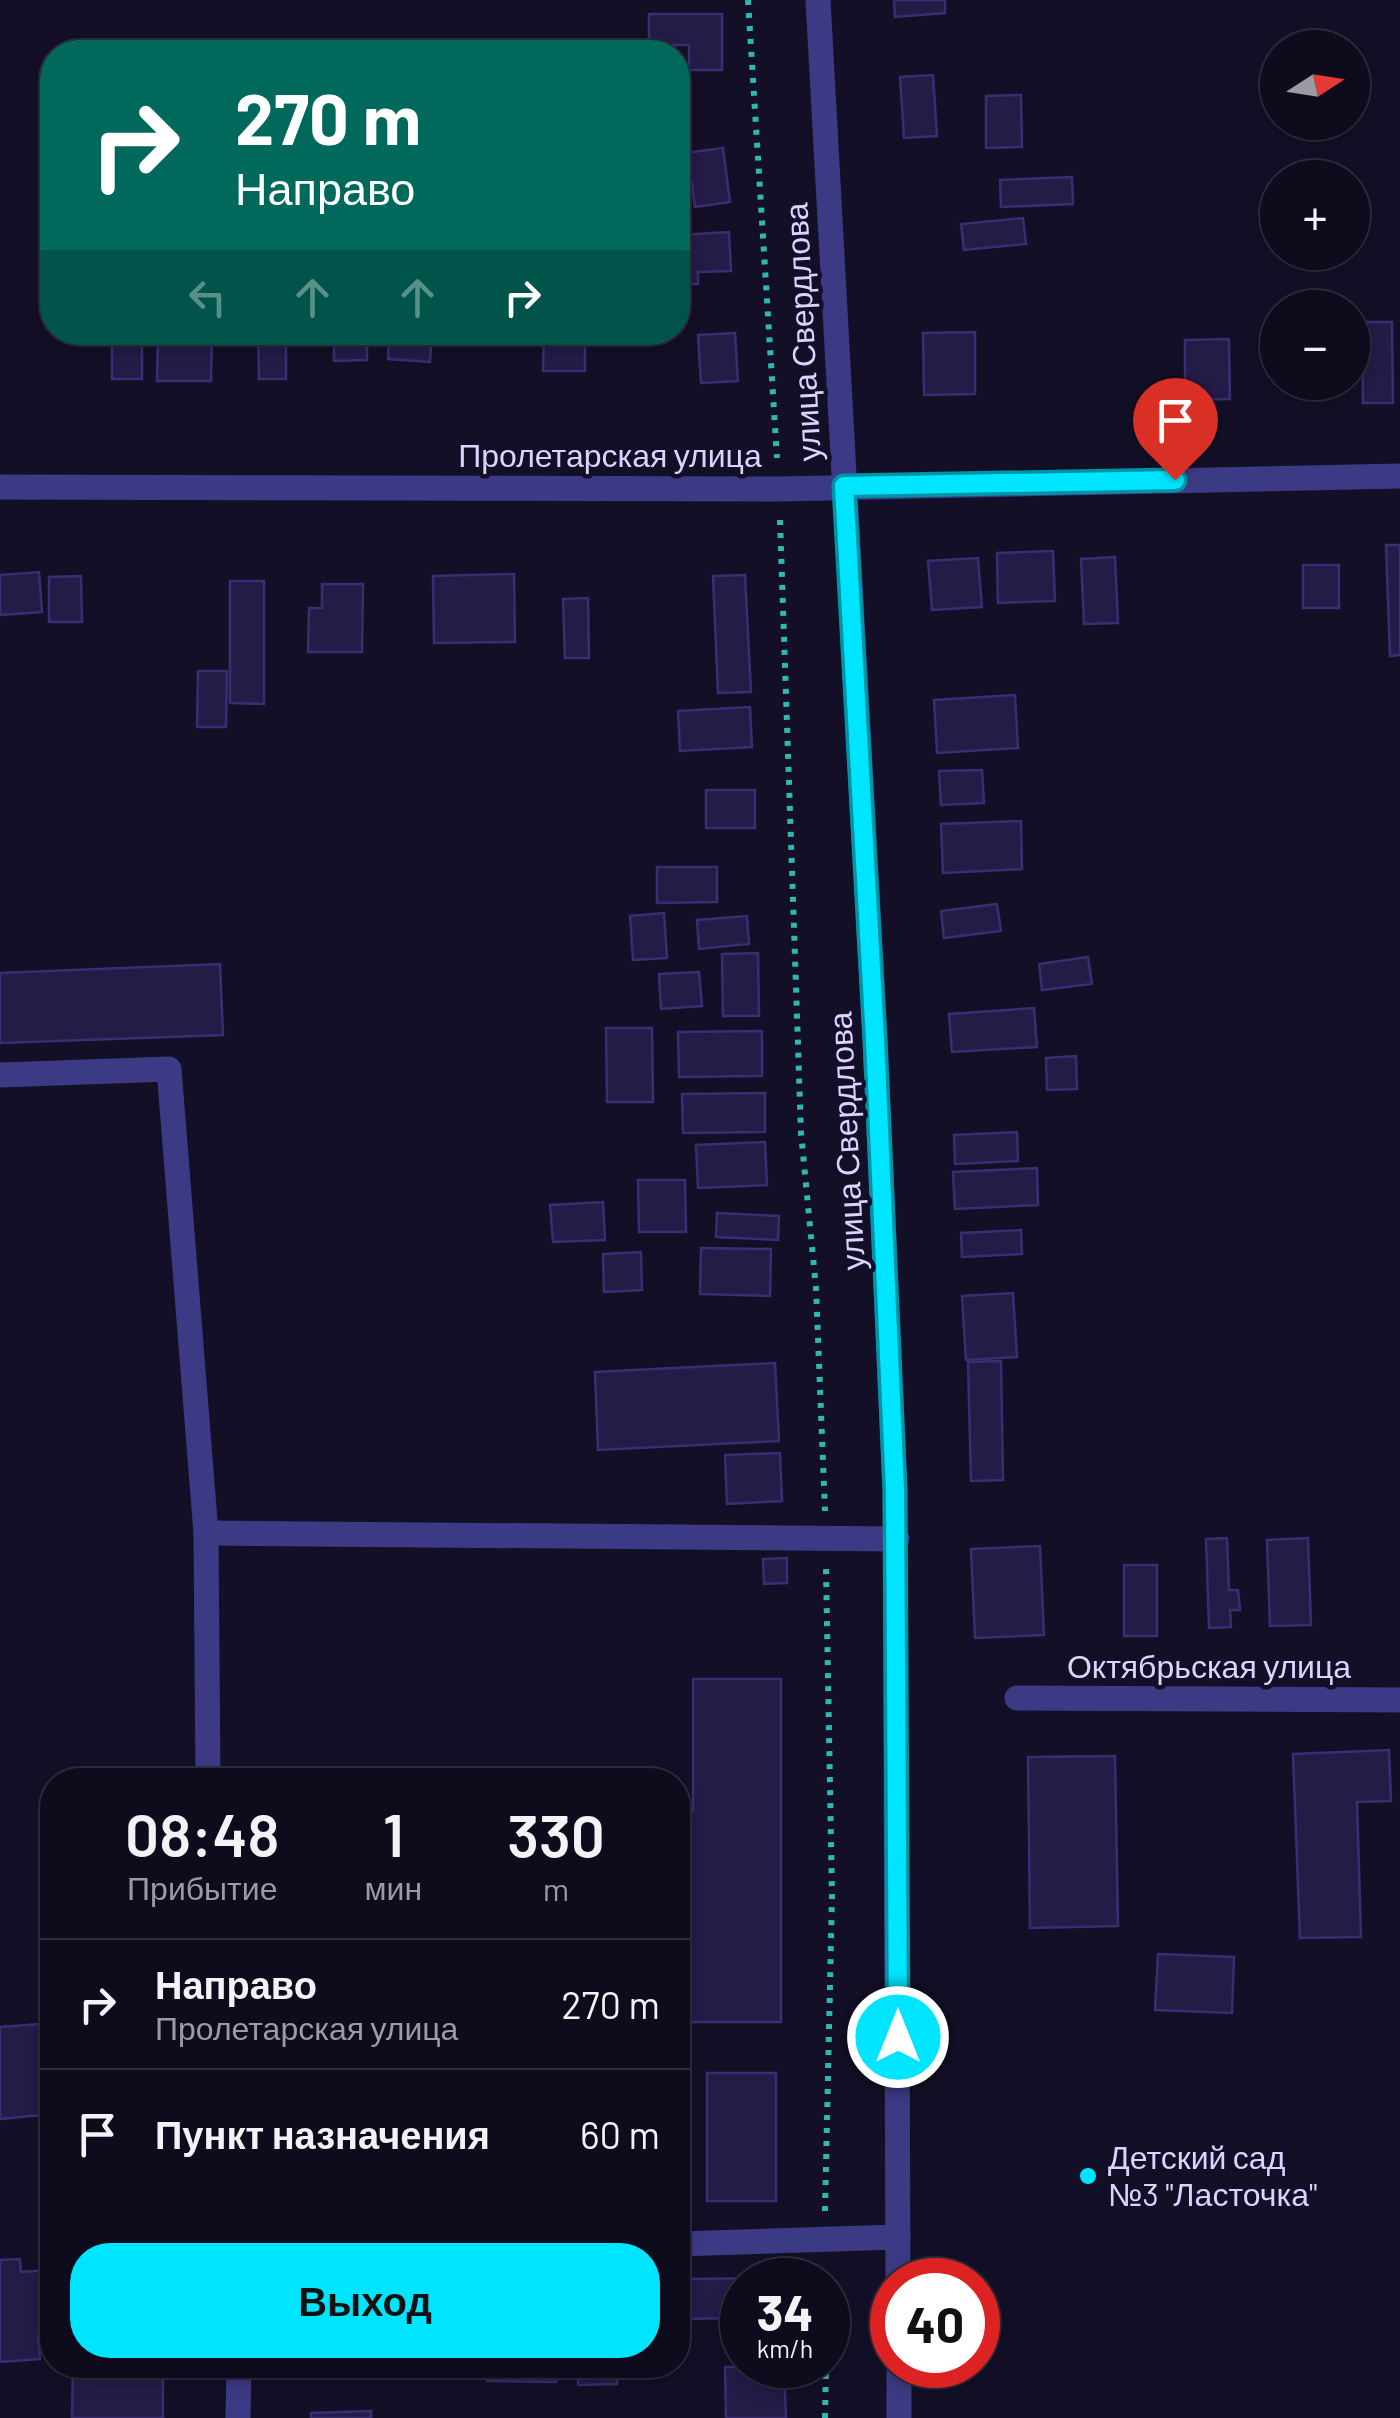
<!DOCTYPE html>
<html lang="ru">
<meta charset="utf-8">
<style>
body{margin:0;font-family:Barlow,sans-serif;background:#1c1929;color:#f1f3f6;height:100vh;display:flex;flex-direction:column;font-size:38px;white-space:nowrap}
*{box-sizing:border-box;margin:0}
p{font-size:32px;color:#9b9ba3}
.icon{flex:none;width:55px;height:55px;fill:none;stroke:currentColor;stroke-width:2;stroke-linecap:round;stroke-linejoin:round}
.map{position:relative;flex:1;overflow:hidden}
.panel{position:absolute;left:40px;top:1768px;width:650px;height:610px;display:flex;flex-direction:column;background:#0e0b1c;border-radius:40px;box-shadow:0 5px 15px #0003,0 0 0 2px #2e2b3b}
.panel>*{flex:none}
.hud{position:absolute;left:40px;top:40px;width:650px;height:305px;border-radius:40px;box-shadow:0 5px 15px #0003,0 0 0 2px #2e2b3b;background:#00695c;color:#fff;overflow:hidden}
.needle{width:65px;rotate:78deg}
.fabs{position:absolute;left:1260px;top:30px;display:grid;gap:20px}
.fabs a{display:grid;place-items:center;width:110px;height:110px;border-radius:50%;background:#0e0b1c;box-shadow:0 5px 15px #0003,0 0 0 2px #2e2b3b;font-size:50px}
.speed{position:absolute;left:720px;top:2258px;display:flex;gap:20px;font-size:50px;font-weight:700;text-align:center}
.speed>*{display:grid;place-content:center;width:130px;height:130px;border-radius:50%;background:#0e0b1c;box-shadow:0 5px 15px #0003,0 0 0 2px #2e2b3b;line-height:1}
.speed small{font-size:25px;font-weight:400}
.speed .limit{border:15px solid #d22;background:#fff;color:#111}
.pin{position:absolute;display:grid;place-items:center;width:85px;height:85px;color:#fff;margin:-102px -42px;border-radius:50% 50% 50% 0;rotate:-45deg;box-shadow:0 0 10px #0007}
.pin .icon{rotate:45deg}
.me{position:absolute;width:110px;margin:-55px;rotate:0deg;stroke-linejoin:round;filter:drop-shadow(0 0 8px #0008)}
.turn{display:flex;align-items:center;gap:35px;height:210px;padding:0 30px;font-size:45px}
.turn .icon{width:130px;height:130px;stroke-width:2.5}
.turn b{display:block;font-size:70px;line-height:85px}
.lanes{display:flex;align-items:center;height:95px;padding:0 30px;background:#0003;justify-content:center;gap:50px;direction:ltr}
.lanes .off{opacity:.35}
.eta{display:flex;justify-content:space-evenly;align-items:center;height:170px;text-align:center}
.eta b{font-size:60px;font-weight:600;line-height:70px}
.cta{display:flex;gap:20px;margin-top:auto;padding:20px 30px}
.cta a{flex:1;height:115px;border-radius:40px;background:#00e5ff;color:#111;font-size:40px;font-weight:600;line-height:115px;text-align:center}
ul{padding:0;list-style:none}
li{display:flex;align-items:center;gap:30px;height:130px;padding:0 30px;border-top:2px solid #2e2b3b}
li div{flex:1}
li b{display:block;font-size:38px}
li em{font-style:normal}
.map>svg:first-child{display:block}
.building{fill:#241b47;stroke:#3b2d73;stroke-width:2.5}
.lines{fill:none;stroke-linecap:round;stroke-linejoin:round}
.path{stroke:#2fb8b0;stroke-width:6;stroke-dasharray:5 8;stroke-linecap:butt}
.minor{stroke:#3d3a85;stroke-width:25}
.route-casing{stroke:#0095a6;stroke-width:25}
.route{stroke:#00e5ff;stroke-width:18}
.poi-dot{fill:#00e5ff;stroke:#130f26;stroke-width:4}
.labels{text-anchor:middle;stroke-width:9;stroke-linejoin:round;paint-order:stroke}
.street-label{font-size:32px;fill:#d9d4ff;stroke:#130f26}
.poi-label{font-size:32px;fill:#d9d4ff;stroke:#130f26;text-anchor:start}
</style>
<div class="map">
<svg width="1400" height="2418" viewBox="0 0 1400 2418">
<rect width="100%" height="100%" fill="#130f26"/>
<g class="building">
<path d="M894,0H945V13L895,17Z"/>
<path d="M649,14H722V70H689V45H649Z"/>
<path d="M933,75L937,136L904,138L900,77Z"/>
<path d="M1021,95L1022,147L986,148V96Z"/>
<path d="M723,148L730,202L695,207L692,183L678,184V154Z"/>
<path d="M1072,177L1073,204L1001,207L1000,180Z"/>
<path d="M1023,218L1026,244L964,250L961,224Z"/>
<path d="M729,232L731,271L698,272V284L678,285V235Z"/>
<path d="M1362,322H1392L1393,403H1363Z"/>
<rect x="112" y="332" width="30" height="47"/>
<path d="M158,332H212L211,381H157Z"/>
<path d="M258,332H286V379H259Z"/>
<path d="M334,332H367V360L334,361Z"/>
<path d="M389,332H432L430,362L388,359Z"/>
<path d="M544,332H585V371H543Z"/>
<path d="M975,332V394L924,395L923,333Z"/>
<path d="M735,333L738,381L701,383L698,335Z"/>
<path d="M1229,339L1230,399L1185,400V340Z"/>
<path d="M1386,545H1400V655L1390,656Z"/>
<path d="M1053,551L1055,601L998,603L997,553Z"/>
<path d="M1115,557L1118,623L1084,624L1081,559Z"/>
<path d="M978,558L982,607L932,610L928,561Z"/>
<rect x="1303" y="565" width="36" height="43"/>
<path d="M39,572L42,612L0,615V575Z"/>
<path d="M514,574L515,642L434,643L433,576Z"/>
<path d="M745,575L751,692L718,693L713,576Z"/>
<path d="M81,576L82,622H49V577Z"/>
<path d="M230,581H264V704L230,703Z"/>
<path d="M322,584H363L362,652H308L309,608H322Z"/>
<path d="M588,598L589,658H565L563,599Z"/>
<path d="M198,671H227L226,727H197Z"/>
<path d="M1015,695L1018,748L937,753L934,700Z"/>
<path d="M750,707L752,747L680,751L678,711Z"/>
<path d="M982,770L984,803L941,805L939,771Z"/>
<rect x="706" y="790" width="49" height="38"/>
<path d="M1021,821L1022,869L943,873L941,824Z"/>
<path d="M657,867H717V902L657,903Z"/>
<path d="M997,904L1001,931L944,938L941,911Z"/>
<path d="M664,913L667,958L633,960L630,916Z"/>
<path d="M747,916L749,944L699,949L697,920Z"/>
<path d="M758,953L759,1016H723L722,954Z"/>
<path d="M1088,957L1092,984L1042,990L1039,964Z"/>
<path d="M220,964L223,1035L0,1043V973Z"/>
<path d="M699,972L702,1006L661,1009L659,974Z"/>
<path d="M1034,1008L1037,1047L952,1052L949,1014Z"/>
<path d="M606,1028H652L653,1102H607Z"/>
<path d="M762,1031V1076L679,1077L678,1032Z"/>
<path d="M1076,1056L1077,1089L1047,1090L1046,1058Z"/>
<path d="M765,1093V1132L683,1133L682,1094Z"/>
<path d="M1017,1132L1018,1161L955,1164L954,1135Z"/>
<path d="M765,1142L767,1185L698,1188L696,1145Z"/>
<path d="M1037,1168L1038,1205L955,1209L953,1172Z"/>
<path d="M638,1180H685L686,1232H639Z"/>
<path d="M603,1202L605,1240L553,1242L550,1205Z"/>
<path d="M717,1213L779,1216L778,1240L716,1237Z"/>
<path d="M1021,1230L1022,1254L962,1257L961,1233Z"/>
<path d="M701,1248L771,1249L770,1296L700,1294Z"/>
<path d="M641,1252L642,1290L604,1292L603,1254Z"/>
<path d="M1013,1293L1017,1357L966,1360L962,1296Z"/>
<path d="M1001,1361L1003,1480L971,1481L968,1362Z"/>
<path d="M775,1363L779,1441L598,1450L595,1372Z"/>
<path d="M780,1453L782,1501L727,1504L725,1455Z"/>
<path d="M1227,1538L1229,1590H1238L1240,1610H1230L1231,1627L1209,1628L1206,1539Z"/>
<path d="M1308,1538L1311,1625L1270,1626L1267,1540Z"/>
<path d="M1040,1546L1044,1635L975,1638L971,1549Z"/>
<path d="M787,1558V1583L764,1584L763,1559Z"/>
<rect x="1124" y="1565" width="33" height="71"/>
<path d="M693,1679H781V2022H678V1811H693Z"/>
<path d="M1389,1750L1391,1801L1357,1802L1361,1937L1300,1938L1293,1754Z"/>
<path d="M1115,1756L1118,1926L1030,1928L1028,1757Z"/>
<path d="M1158,1954L1234,1957L1232,2013L1155,2010Z"/>
<path d="M52,2023V2114L0,2119V2027Z"/>
<rect x="707" y="2073" width="69" height="128"/>
<path d="M20,2259L21,2272L49,2270L52,2335L38,2336L40,2359L0,2362V2260Z"/>
<path d="M785,2278L742,2280V2318L678,2319V2279Z"/>
<path d="M73,2365H163V2418H72Z"/>
<path d="M487,2365H556V2382L487,2381Z"/>
<path d="M578,2365H617V2384L578,2385Z"/>
<path d="M784,2365L786,2418H726L725,2367Z"/>
<path d="M371,2411V2418H311V2413Z"/>
</g>
<g class="lines">
<g class="path">
<path d="M748,0L777,458"/>
<path d="M780,520L801,1133L816,1288L825,1511"/>
<path d="M825,2211L832,1895L826,1569"/>
<path d="M825,2418L826,2365"/>
</g>
<g class="minor">
<path d="M818,0L875,1040L895,1491L898,2280"/>
<path d="M0,487L779,489L1400,476"/>
<path d="M0,1075L169,1069L206,1533L208,1780"/>
<path d="M206,1533L897,1539"/>
<path d="M1017,1698L1400,1700"/>
<path d="M678,2244L898,2237"/>
<path d="M899,2365V2418"/>
<path d="M238,2418L239,2365"/>
</g>
</g>
<g class="lines">
<g class="route-casing">
<path id="route" d="M898,2037L895,1490L875,1040L844,486L1175,480"/>
</g>
<use href="#route" class="route"/>
</g>
<circle class="poi-dot" cx="1088" cy="2176" r="10"/>
<g class="labels">
<g class="street-label">
<text transform="translate(803 332) rotate(-93)" y="11">улица Свердлова</text>
<text x="610" y="467">Пролетарская улица</text>
<text transform="translate(847 1141) rotate(-93)" y="11">улица Свердлова</text>
<text x="1209" y="1678">Октябрьская улица</text>
</g>
<g class="poi-label">
<text x="1108" y="2169">Детский сад<tspan x="1108" dy="37">№3 "Ласточка"</tspan></text>
</g>
</g>
</svg>
<div class="fabs">
<a><svg class="needle" viewBox="-14 -14 28 28"><path d="M0-13l5 13h-10z" fill="#e53935"/><path d="M0 13l5-13h-10z" fill="#9b9ba3"/></svg></a>
<a>+</a>
<a>−</a>
</div>
<div class="speed"><div>34<small>km/h</small></div><div class="limit">40</div></div>
<div class="pin" style="left:1175px;top:480px;background:#d93025"><svg class="icon" aria-label="arrive" viewBox="0 0 24 24"><path d="M6 21V4h12l-3 4 3 4H6"/></svg></div>
<svg class="me" style="left:898px;top:2037px" viewBox="-20 -20 40 40"><circle r="17" fill="#00e5ff" stroke="#fff" stroke-width="3"/><path d="M0-11L8 9 0 5-8 9z" fill="#fff"/></svg>
<div class="hud">
<div class="turn"><svg class="icon" aria-label="right" viewBox="0 0 24 24"><path d="M7 20v-9h11M14 6l5 5-5 5"/></svg><div><b>270 m</b>Направо</div></div>
<div class="lanes"><svg class="icon off" aria-label="left" viewBox="0 0 24 24"><path d="M17 20v-9H6M10 6l-5 5 5 5"/></svg><svg class="icon off" aria-label="ahead" viewBox="0 0 24 24"><path d="M12 20V5M6 11l6-6 6 6"/></svg><svg class="icon off" aria-label="ahead" viewBox="0 0 24 24"><path d="M12 20V5M6 11l6-6 6 6"/></svg><svg class="icon" aria-label="right" viewBox="0 0 24 24"><path d="M7 20v-9h11M14 6l5 5-5 5"/></svg></div>
</div>
<section class="panel">
<div class="eta">
<div><b>08:48</b><p>Прибытие</p></div>
<div><b>1</b><p>мин</p></div>
<div><b>330</b><p>m</p></div>
</div>
<ul>
<li><svg class="icon" aria-label="right" viewBox="0 0 24 24"><path d="M7 20v-9h11M14 6l5 5-5 5"/></svg><div><b>Направо</b><p>Пролетарская улица</p></div><em>270 m</em></li>
<li><svg class="icon" aria-label="arrive" viewBox="0 0 24 24"><path d="M6 21V4h12l-3 4 3 4H6"/></svg><div><b>Пункт назначения</b></div><em>60 m</em></li>
</ul>
<div class="cta"><a>Выход</a></div>
</section>
</div>
